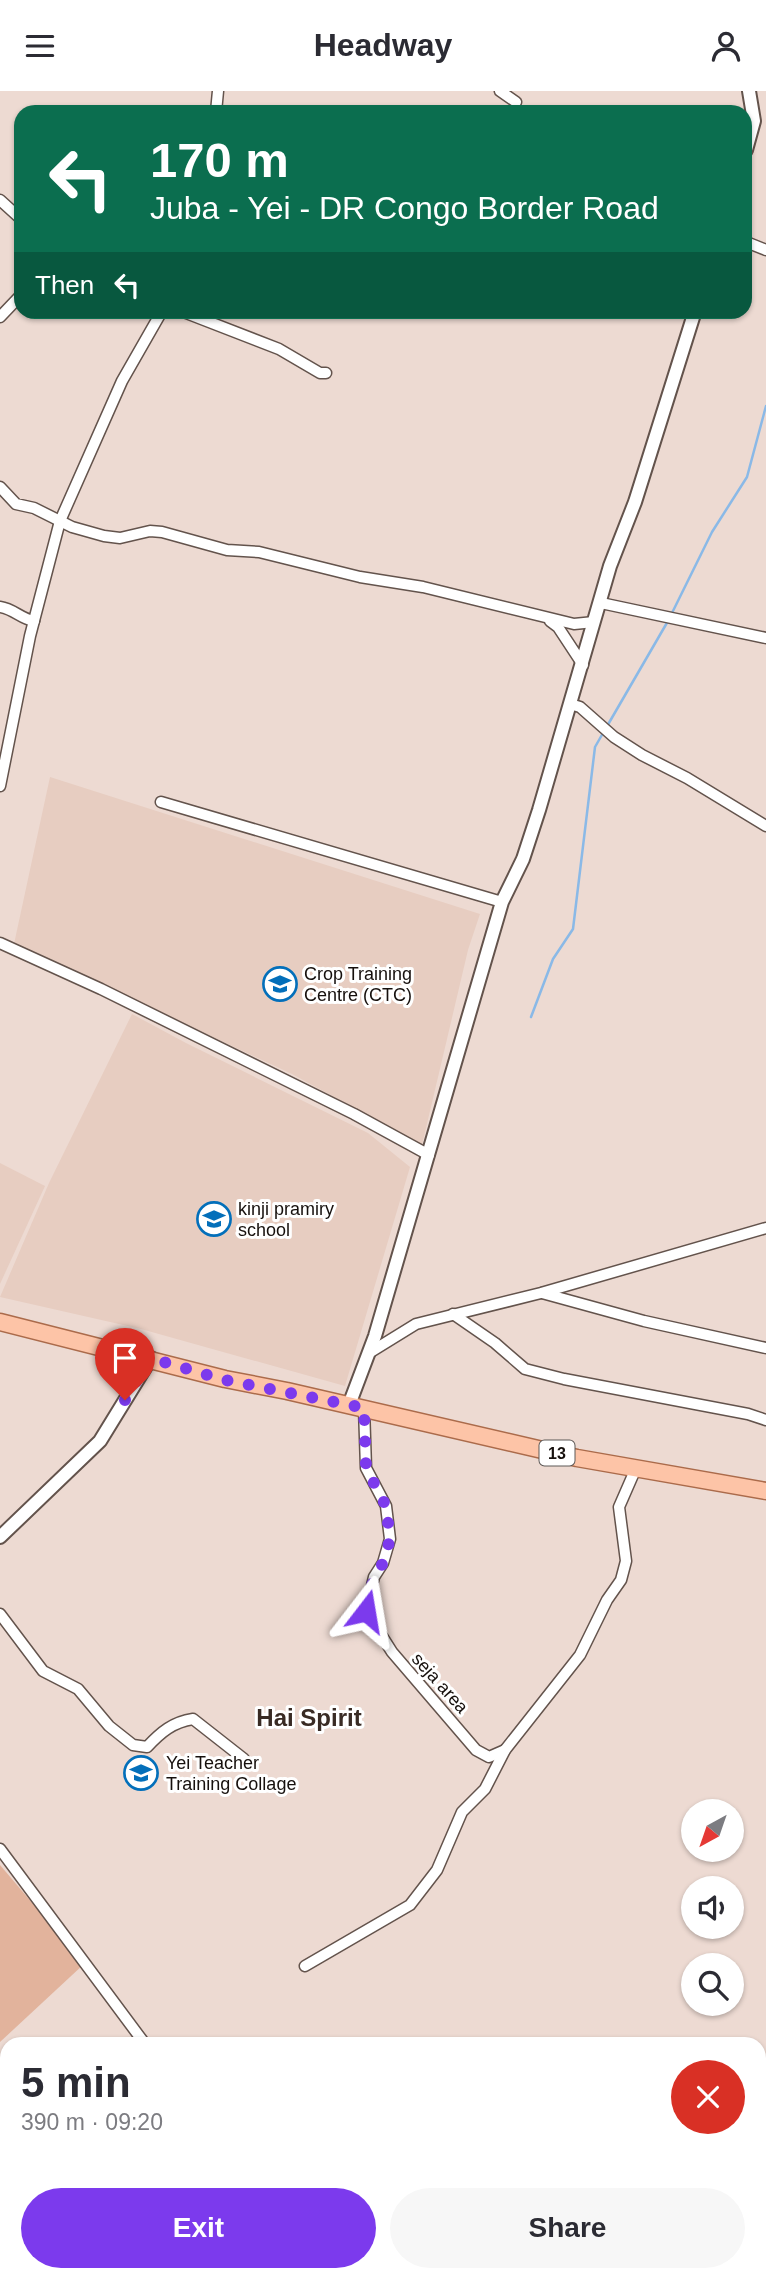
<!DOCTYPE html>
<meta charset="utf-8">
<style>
body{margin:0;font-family:Helvetica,sans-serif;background:#f7f7f7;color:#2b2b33;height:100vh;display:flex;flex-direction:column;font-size:26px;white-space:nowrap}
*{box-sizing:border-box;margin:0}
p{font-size:23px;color:#7c7c81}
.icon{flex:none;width:38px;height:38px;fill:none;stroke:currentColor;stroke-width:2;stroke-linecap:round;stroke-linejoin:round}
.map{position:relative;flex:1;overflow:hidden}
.side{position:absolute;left:0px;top:1946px;width:766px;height:245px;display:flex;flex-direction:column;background:#fff;border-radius:21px 21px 0 0;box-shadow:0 2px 5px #0004}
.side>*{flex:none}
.hud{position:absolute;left:14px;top:14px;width:738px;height:214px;border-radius:21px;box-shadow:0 2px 5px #0004;background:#0b6e4f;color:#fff;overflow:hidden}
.needle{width:46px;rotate:220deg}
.controls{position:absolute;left:681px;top:1708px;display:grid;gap:14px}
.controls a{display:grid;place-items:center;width:63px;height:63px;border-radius:50%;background:#fff;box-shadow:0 2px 5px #0004;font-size:35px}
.pin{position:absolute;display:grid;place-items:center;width:60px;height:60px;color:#fff;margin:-72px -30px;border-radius:50% 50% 50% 0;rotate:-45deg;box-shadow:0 0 7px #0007}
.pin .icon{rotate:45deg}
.me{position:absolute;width:77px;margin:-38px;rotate:14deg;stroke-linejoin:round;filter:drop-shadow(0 0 5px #0008)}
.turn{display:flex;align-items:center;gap:24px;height:147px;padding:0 21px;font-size:32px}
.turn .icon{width:91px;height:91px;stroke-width:2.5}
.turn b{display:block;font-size:49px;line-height:60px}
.then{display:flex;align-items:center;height:66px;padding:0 21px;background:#0003;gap:14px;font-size:26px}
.round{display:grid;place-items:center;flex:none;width:74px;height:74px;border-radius:37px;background:#f7f7f7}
.summary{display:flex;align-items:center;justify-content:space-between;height:119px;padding:0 21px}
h1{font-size:42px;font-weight:800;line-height:52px}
.primary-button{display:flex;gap:14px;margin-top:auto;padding:14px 21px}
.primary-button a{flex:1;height:80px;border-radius:42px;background:#7c3aed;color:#fff;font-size:28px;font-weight:800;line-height:80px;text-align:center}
.primary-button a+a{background:#f7f7f7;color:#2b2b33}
header{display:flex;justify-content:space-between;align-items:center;height:91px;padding:0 21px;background:#fff;font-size:32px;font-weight:800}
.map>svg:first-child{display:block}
.built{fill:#e7cdc1}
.green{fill:#e2b39c}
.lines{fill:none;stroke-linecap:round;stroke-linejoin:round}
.stream{stroke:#8ab9e7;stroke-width:2.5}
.minor-casing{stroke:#63534c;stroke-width:13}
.tertiary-casing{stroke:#63534c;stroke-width:16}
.primary-casing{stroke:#ab6b4b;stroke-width:19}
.minor{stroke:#fff;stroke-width:10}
.tertiary{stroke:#fff;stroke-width:12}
.primary{stroke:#fdc4a7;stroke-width:16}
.route{stroke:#7c3aed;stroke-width:12;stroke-dasharray:0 21.6}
.labels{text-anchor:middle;stroke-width:6;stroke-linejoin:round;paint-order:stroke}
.shield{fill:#fff;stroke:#5c5856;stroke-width:2}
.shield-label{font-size:16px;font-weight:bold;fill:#16100d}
.poi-label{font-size:18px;fill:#16100d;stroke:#fff;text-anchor:start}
.street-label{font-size:18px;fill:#16100d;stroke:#fff}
.district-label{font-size:24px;font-weight:bold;fill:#392b24;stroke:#fff}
</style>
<header><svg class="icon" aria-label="menu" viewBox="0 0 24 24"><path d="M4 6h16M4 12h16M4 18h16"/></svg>Headway<svg class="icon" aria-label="person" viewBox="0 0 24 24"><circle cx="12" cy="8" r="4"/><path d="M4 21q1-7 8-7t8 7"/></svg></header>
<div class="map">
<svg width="766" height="2191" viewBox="0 0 766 2191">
<rect width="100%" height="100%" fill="#eddad2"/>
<g class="built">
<path d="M50,686L480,823L468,859L422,1054L292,983L14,853Z"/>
<path d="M132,923L186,952L368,1042L410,1076L345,1295L141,1238L0,1206L49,1092Z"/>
<path d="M0,1072L45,1095L0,1193Z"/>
</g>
<path class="green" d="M0,1774L84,1873L0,1951Z"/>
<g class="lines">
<g class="stream">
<path d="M671,524L712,441L747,386L766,315"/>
<path d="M606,637L668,530"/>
<path d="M531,926L553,868L573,838L595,656L603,642"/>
</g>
<g class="minor-casing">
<g id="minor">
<path d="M500,0L516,11"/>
<path d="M216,21L218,0"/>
<path d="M0,109L21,128"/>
<path d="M746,151L766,159"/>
<path d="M181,220L279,258L320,282H326"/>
<path d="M0,226L21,204"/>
<path d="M0,396L16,413L34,417L72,436L104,445L120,447L150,440L162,441L227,459L259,461L360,486L423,496L574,533L594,531"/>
<path d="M601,512L766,547"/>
<path d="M0,516C14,518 21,528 34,530"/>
<path d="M550,530L558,536L583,574"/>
<path d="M570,613L580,616L614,646L642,664L687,687L766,735"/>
<path d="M0,695L30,545L60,430L122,290L162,220"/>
<path d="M161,711L502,811"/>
<path d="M0,852L101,898L354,1023L429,1064"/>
<path d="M542,1202L644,1230L766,1257"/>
<path d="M453,1223L495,1252L525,1278L564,1288L748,1323L766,1329"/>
<path d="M369,1262L416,1233L541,1202L766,1137"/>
<path d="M364,1317L366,1377L386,1415L390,1448L383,1472L374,1486L366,1520L392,1561L476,1659L489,1666L505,1659"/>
<path d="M0,1523L43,1580L78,1598L109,1635L133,1654L147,1656C161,1641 173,1631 193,1628L244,1668"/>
<path d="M0,1758L145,1953"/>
<path d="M305,1875L410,1814L437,1779L462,1721L485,1698L505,1659L580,1564L607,1509L621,1489L626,1470L619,1416L633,1384V1376"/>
<path d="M765,2191L762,2181L766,2167"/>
</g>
</g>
<g class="tertiary-casing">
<g id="tertiary">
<path d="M746,59L754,30L749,0"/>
<path d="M349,1314L375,1245L502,811L523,768L539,719L610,475L635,411L695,220"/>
<path d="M0,1446L100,1350L151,1267"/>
</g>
</g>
<g class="primary-casing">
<path id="primary" d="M0,1231L225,1288L287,1300L577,1367L766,1400"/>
</g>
<use href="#minor" class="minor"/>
<use href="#tertiary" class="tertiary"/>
<use href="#primary" class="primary"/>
</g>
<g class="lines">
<path class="route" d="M125,1309L150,1267L225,1289L364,1317L366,1377L386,1415L390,1448L383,1472L374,1486L366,1520"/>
</g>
<defs>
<g id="university-ring" transform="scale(1.75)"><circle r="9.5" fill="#fff" stroke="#036fba" stroke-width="1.5"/><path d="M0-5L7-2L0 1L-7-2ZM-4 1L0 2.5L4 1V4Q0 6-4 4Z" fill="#036fba"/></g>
<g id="school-ring" transform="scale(1.75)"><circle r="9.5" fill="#fff" stroke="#036fba" stroke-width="1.5"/><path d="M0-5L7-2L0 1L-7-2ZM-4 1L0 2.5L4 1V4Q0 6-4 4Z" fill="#036fba"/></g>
</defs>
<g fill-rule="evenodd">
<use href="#university-ring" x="280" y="893"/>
<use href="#school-ring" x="214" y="1128"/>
<use href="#university-ring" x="141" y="1682"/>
</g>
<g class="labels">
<rect class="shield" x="539.5" y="1349.5" width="35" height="25" rx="5"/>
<g class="shield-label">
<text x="557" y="1368">13</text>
</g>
<g class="poi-label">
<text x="304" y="889">Crop Training<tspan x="304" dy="21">Centre (CTC)</tspan></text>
<text x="238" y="1124">kinji pramiry<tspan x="238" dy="21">school</tspan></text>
<text x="166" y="1678">Yei Teacher<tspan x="166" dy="21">Training Collage</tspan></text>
</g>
<g class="street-label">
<text transform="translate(440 1592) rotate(48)" y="6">seja area</text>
</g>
<g class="district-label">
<text x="309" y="1635">Hai Spirit</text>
</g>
</g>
</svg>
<div class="controls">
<a><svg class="needle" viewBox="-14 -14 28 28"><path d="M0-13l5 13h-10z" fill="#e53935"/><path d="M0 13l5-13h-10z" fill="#7c7c81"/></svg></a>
<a><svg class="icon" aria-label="sound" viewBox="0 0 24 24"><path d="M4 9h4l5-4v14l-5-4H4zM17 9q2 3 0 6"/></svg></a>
<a><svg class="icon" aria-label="search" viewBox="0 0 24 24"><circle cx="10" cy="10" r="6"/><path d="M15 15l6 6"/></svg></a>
</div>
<div class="pin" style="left:125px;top:1309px;background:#d93025"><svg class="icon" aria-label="arrive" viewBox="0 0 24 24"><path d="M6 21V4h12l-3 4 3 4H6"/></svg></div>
<svg class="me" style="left:366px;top:1520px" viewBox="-20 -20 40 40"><path d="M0-17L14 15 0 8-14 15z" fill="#7c3aed" stroke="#fff" stroke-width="4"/></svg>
<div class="hud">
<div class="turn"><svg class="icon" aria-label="left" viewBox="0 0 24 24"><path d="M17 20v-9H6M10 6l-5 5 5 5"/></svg><div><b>170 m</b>Juba - Yei - DR Congo Border Road</div></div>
<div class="then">Then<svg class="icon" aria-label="left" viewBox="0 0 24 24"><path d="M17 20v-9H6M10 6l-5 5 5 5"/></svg></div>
</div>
<section class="side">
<div class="summary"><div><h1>5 min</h1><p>390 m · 09:20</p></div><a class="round" style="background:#d93025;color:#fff"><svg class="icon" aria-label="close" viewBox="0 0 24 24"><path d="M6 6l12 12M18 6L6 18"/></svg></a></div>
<div class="primary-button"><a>Exit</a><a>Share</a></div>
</section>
</div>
